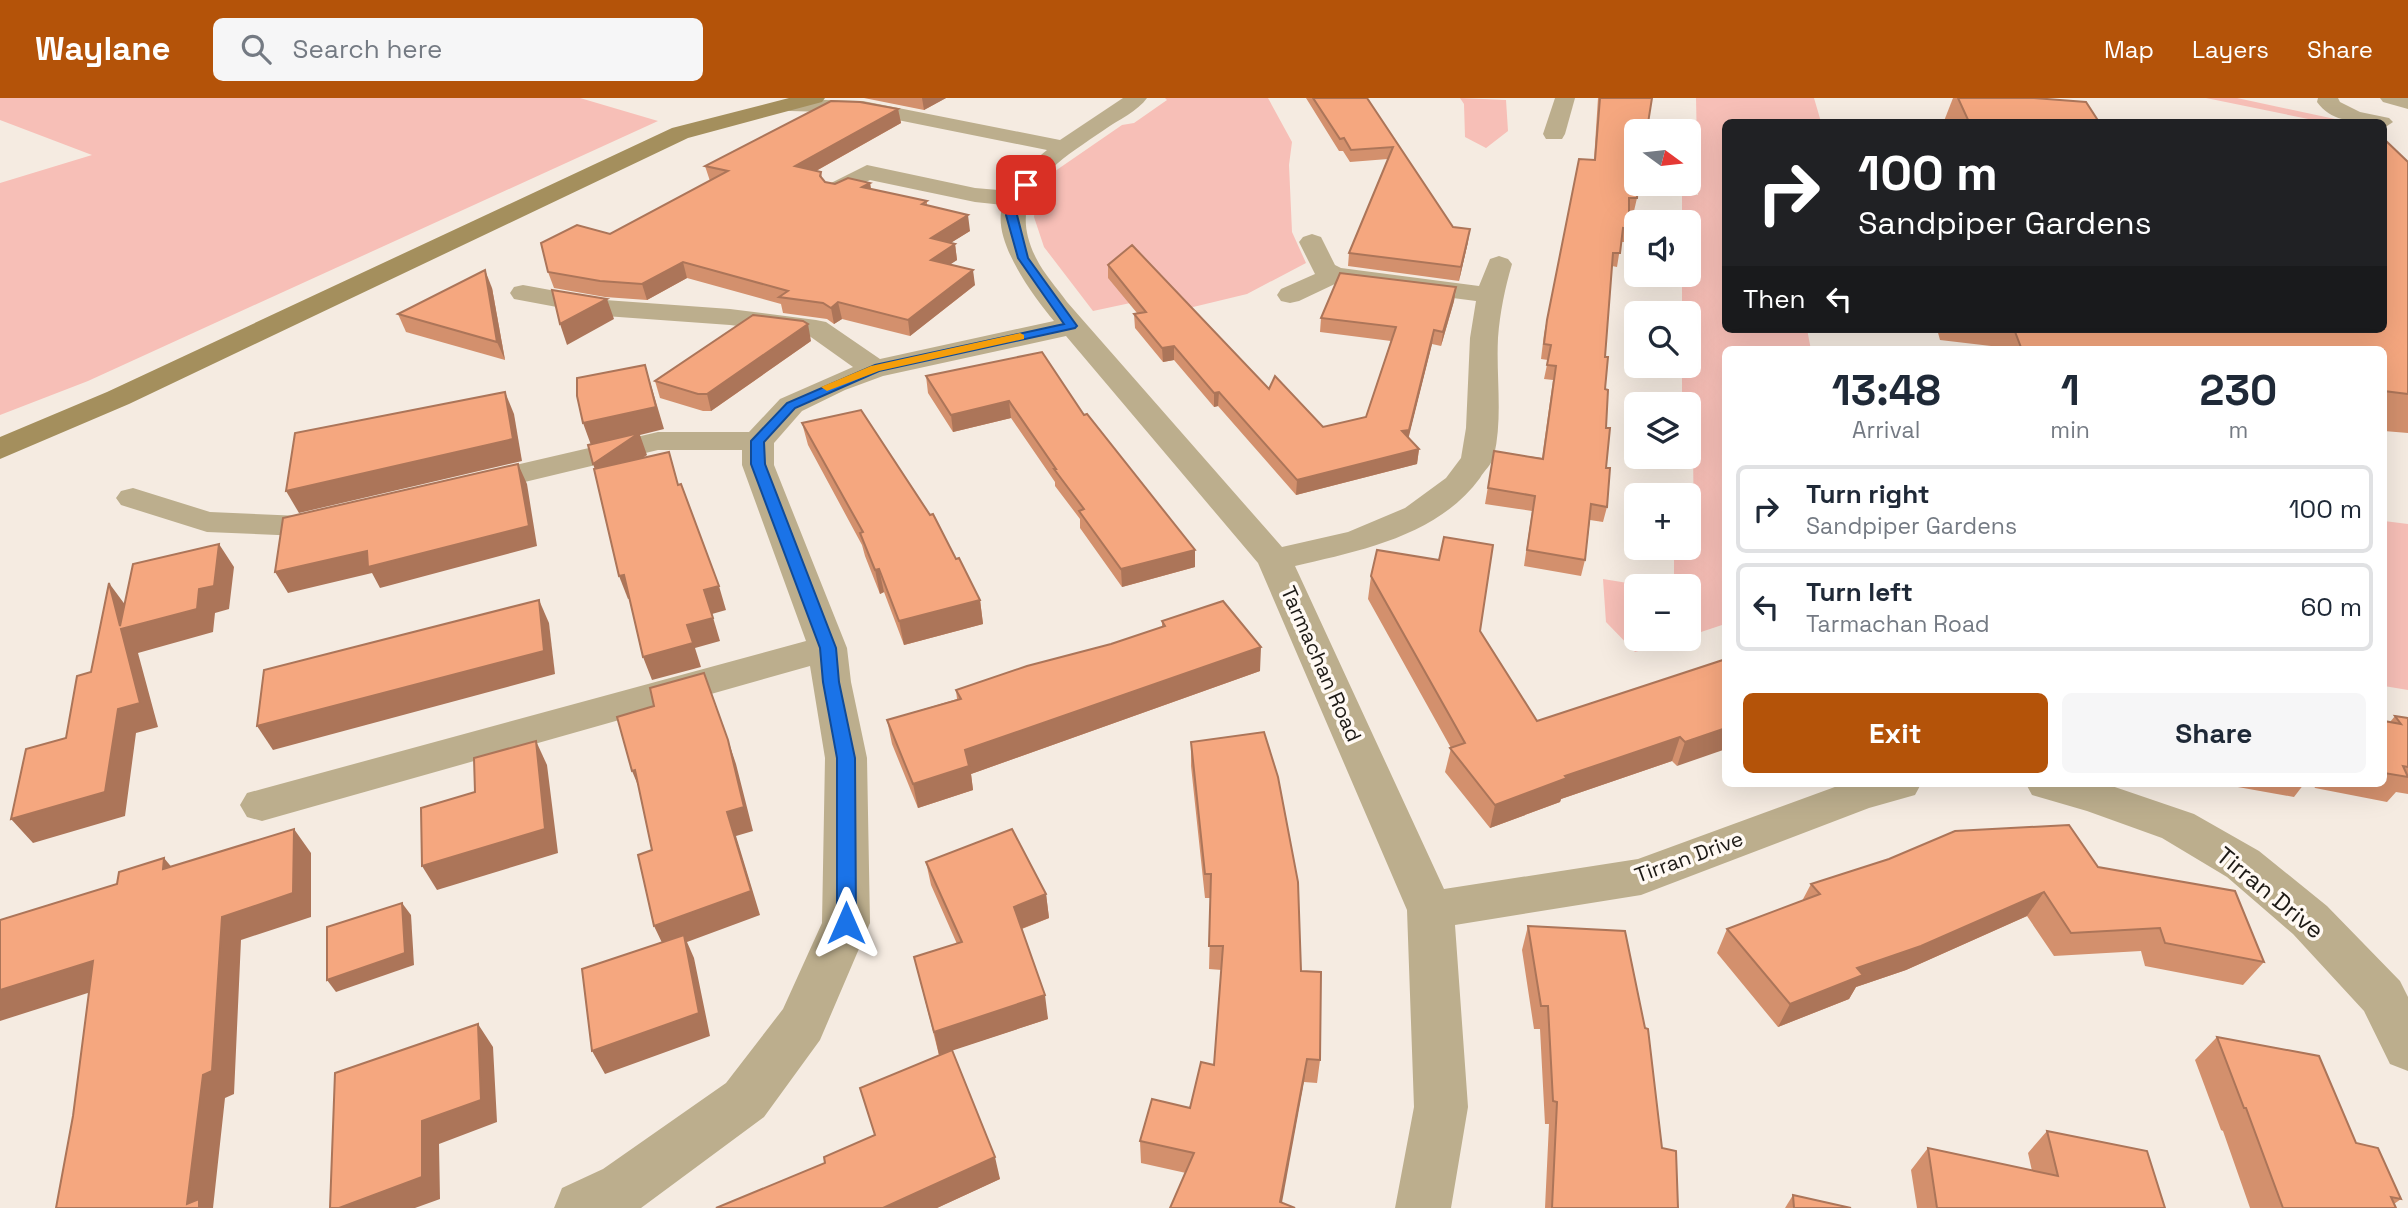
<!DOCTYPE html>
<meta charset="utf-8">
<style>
body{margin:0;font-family:"Space Grotesk",sans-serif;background:#f6f6f7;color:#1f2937;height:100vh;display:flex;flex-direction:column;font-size:26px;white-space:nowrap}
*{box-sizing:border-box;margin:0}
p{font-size:23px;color:#747a83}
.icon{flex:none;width:38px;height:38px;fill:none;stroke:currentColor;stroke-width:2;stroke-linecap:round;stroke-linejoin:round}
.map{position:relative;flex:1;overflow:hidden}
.panel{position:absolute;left:1722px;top:248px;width:665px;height:441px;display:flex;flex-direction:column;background:#fff;border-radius:10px;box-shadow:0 7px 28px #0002}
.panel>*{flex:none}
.top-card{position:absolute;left:1722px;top:21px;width:665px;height:214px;border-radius:10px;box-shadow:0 7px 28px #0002;background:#202124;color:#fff;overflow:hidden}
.needle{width:46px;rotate:105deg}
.buttons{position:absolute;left:1624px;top:21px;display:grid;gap:14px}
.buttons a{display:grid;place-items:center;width:77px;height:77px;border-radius:10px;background:#fff;box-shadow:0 7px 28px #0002;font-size:35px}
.pin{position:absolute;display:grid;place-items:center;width:60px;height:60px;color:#fff;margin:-30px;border-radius:14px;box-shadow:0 4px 10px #0006}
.me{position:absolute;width:77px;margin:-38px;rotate:0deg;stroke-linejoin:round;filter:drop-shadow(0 0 5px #0008)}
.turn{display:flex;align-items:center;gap:24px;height:147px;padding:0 21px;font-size:32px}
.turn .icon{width:91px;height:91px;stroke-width:2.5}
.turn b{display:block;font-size:49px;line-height:60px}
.then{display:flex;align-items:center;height:66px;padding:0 21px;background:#0003;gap:14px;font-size:26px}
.eta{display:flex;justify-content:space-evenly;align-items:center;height:119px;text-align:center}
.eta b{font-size:42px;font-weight:600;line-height:49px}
.primary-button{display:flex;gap:14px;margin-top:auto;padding:14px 21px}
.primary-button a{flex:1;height:80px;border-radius:10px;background:#b45309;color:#fff;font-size:28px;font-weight:600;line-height:80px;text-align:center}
.primary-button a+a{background:#f6f6f7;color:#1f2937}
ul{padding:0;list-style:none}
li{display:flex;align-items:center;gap:21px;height:88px;margin:0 14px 10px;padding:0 7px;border:4px solid #e0e1e3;border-radius:10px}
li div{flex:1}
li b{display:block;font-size:26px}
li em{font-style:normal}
header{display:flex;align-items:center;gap:42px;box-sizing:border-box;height:98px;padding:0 35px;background:#b45309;color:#fff}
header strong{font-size:33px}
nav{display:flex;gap:38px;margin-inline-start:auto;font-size:24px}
.search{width:490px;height:63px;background:#f6f6f7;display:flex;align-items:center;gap:18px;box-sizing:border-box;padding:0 24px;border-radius:10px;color:#747a83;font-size:26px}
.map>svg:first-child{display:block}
.green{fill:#f7bfb7}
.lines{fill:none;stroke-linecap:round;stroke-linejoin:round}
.street{fill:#bcae8d;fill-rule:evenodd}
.secondary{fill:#a48f5d;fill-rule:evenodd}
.wall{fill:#d3906d}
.shaded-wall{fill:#ac7559}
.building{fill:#f5a77f;stroke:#ac7559;stroke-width:2}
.route{fill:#1a73e8;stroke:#114b97;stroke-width:2}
.slow{fill:#f59e0b}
.labels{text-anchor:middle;stroke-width:7;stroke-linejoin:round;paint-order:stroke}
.street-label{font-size:21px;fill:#1d1a16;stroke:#fff9f3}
.near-street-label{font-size:24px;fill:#1d1a16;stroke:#fff9f3}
</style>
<header>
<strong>Waylane</strong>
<div class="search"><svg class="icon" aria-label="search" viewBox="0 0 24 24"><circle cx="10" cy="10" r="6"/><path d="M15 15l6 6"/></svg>Search here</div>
<nav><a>Map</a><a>Layers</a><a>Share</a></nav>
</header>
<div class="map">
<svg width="2408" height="1110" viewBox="0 0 2408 1110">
<rect width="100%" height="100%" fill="#f5ebe1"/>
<g class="green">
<path d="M0,0H580L658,23L88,283L0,317V85L92,57L0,22Z"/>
<path d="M1165,0H1268L1292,44L1289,67L1292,134L1306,165L1247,196L1189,210L1163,198L1093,213L1044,149L1034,119L1036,97L1045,80L1122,27L1134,25L1167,2Z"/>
<path d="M1460,0L1506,2L1508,33L1486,50L1465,39L1464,6Z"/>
<path d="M1696,0H1814L1821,24H1726V231H1807L1811,252H1726L1725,526L1689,538V488H1674V450H1689V437L1694,438L1693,351L1689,350V306H1682V268H1689V215H1682V177H1689V124H1682V96L1698,97Z"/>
<path d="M2206,0H2237L2349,24H2323Z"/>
<path d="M2384,423L2408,426V592L2384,588Z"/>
<path d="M1603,481L1646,488H1636V541H1679L1635,554L1606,524Z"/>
</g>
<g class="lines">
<g class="street">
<path d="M1123,0H1147C1138,13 1118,22 1104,32C1056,65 1003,94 1036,160C1044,176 1057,190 1067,204L1282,449L1348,434L1405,410L1446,380L1461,360L1466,330L1470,240L1476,203L1337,185L1299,203L1290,205L1281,203L1277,197L1281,191L1315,176L1299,144L1303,139L1312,136L1321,139L1335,167L1341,170L1479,188L1490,161L1499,158L1508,161L1512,166C1505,190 1500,214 1498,240C1496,279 1503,319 1494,358C1492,366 1484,373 1480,380C1438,438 1359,453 1295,468L1444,791L1638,761L1843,686H1921L1915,697L1869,710L1641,797L1455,827L1468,1009L1451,1110H1395L1414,1009L1407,812L1258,465L1066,238L883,278L845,292L802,313L774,345V367L847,550L851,584L867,660L870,825L820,942L764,1019L641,1110H554L562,1090L603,1071L726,985L783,911L822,825L825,660L810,568L262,723L247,719L240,707L247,695L262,691L806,543L742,367V352H658L471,397L459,394L454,387L459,380L658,334H749L780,301L853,269L808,237L730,227L605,218L514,201L510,195L514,189L523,187L605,202L730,211L816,222L826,224L880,261L1054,223C1033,198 990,140 1003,107L975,104L870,82L837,98L829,96L825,91L829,86L867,67L975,90L1010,93L1025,70L1047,52L863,15L790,13L783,11L780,7L783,3L790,1L863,3L1060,42Z"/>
<path d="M1555,0H1575L1565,36L1562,41H1546L1543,36Z"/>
<path d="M2318,0H2338L2340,4L2360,14L2389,20L2393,24L2384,30V24C2359,24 2333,26 2317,4Z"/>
<path d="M2380,0H2408V11L2383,4Z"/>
<path d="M133,390L210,414L301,418L335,410L347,413L352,420L347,427L301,438L207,434L121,407L116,400L121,393Z"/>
<path d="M2026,686H2106L2194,716L2259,753L2327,808L2400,883L2408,899V973L2390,966L2364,913L2293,836L2227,779L2162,740L2087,713L2032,697Z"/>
</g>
<path class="secondary" d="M789,0H825L822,4L688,40L129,306L0,361V339L107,294L672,30Z"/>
</g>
<g class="wall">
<path d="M864,0H946L924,12Z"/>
<path d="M1306,0H1367L1453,129L1468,144L1459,183L1348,168L1349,155L1388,61L1350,64L1343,53H1339Z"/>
<path d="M1598,0H1652L1636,86H1647L1646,91L1638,90L1637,100L1634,113H1629V131L1626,144H1621L1617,169L1612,168L1605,259L1607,409L1603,424L1590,422L1585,462L1581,478L1524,468L1532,413L1485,406L1494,353L1542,360L1553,282L1544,281L1548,262L1541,261L1544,236L1579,61L1594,62Z"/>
<path d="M1953,0H2034L2099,24H1945L1944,23Z"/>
<path d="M898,11L901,25L816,73L821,74L822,80L825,84L835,86L870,85L871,91L927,103V107L970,133L950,145L955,146L957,162L950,166L975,187L910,238L842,221L834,226L827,221L783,215L781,206L687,180L647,202L605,199L554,190L548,174L610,136L710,83L705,68Z"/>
<path d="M2408,64V335L2384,333V252H1992L1991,248L1940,242L1937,231H2384Z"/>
<path d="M1108,167L1269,291L1323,329L1366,319L1391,243L1320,234L1321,220L1456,189L1454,203L1441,248L1432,246L1408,340L1419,351L1417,366L1296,397L1218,308L1214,309L1174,262L1163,264L1135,230L1134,216L1137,215L1108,180Z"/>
<path d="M492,190L505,262L406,234L398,216Z"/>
<path d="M811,243L711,313H703L660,300L655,283Z"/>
<path d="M926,278L1084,317L1195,469L1122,489L1080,430V421L1055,388V384L1011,320L953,334L928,295Z"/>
<path d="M802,325L956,461L980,502L983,526L904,547L884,494L880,496L865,458L862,447L808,347Z"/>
<path d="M1371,478L1480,533L1537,623L1726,561L1677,668L1672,663L1561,701L1560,704L1490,730L1445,674L1451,650L1368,501Z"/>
<path d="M1162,523L1260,573L971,676L973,692L918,710L892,646L887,622L957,601L956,592L1111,546L1162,529Z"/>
<path d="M2395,618L2408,620V696L2396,694L2387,704L2315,690L2313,686H2384V623L2390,624Z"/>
<path d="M1191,644L1301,873L1320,962L1317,985L1304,984L1186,1075L1141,1065L1140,1043L1190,1010L1214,967L1222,872L1209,871L1211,800H1205L1191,668Z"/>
<path d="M2221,686H2304L2294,699Z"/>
<path d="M926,764L1046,796L1049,820L1022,831L1048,921L952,952L1000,1081L937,1110H716L825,1065L875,1037L939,957L914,859L957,846L931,787Z"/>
<path d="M2098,769L2264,864L2243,887L2145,868L2141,853L2054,858L2027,818L1906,872L1856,889L1849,901L1778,929L1717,855L1727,831L1802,803L1811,786Z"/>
<path d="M1528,828L1662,1050L1678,1110H1545L1549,1026H1545L1540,931H1534L1522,852Z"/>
<path d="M2217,939L2356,1045L2401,1101L2394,1106L2396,1110H2250L2223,1033L2221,1032L2195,962Z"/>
<path d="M2047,1033L2165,1110H1917L1911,1072L1928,1050L2032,1073L2028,1055Z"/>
<path d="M1793,1097L1851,1110H1785Z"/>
</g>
<g class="shaded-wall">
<path d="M922,0H946L924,12Z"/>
<path d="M898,11L901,25L798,83L795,68Z"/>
<path d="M870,85L872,99L862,89Z"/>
<path d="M968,117L970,133L933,156L931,140Z"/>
<path d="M1470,131L1468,144L1459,183L1461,169Z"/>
<path d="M955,146L957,162L933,178L931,162Z"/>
<path d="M683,164L687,180L647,202L642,186Z"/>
<path d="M485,172L492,190L505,262L497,244Z"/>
<path d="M973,172L975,187L910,238L908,222Z"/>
<path d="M1456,189L1454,203L1441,248L1443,234Z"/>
<path d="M607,201L614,221L567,247L560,226Z"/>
<path d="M838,204L842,221L834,226L831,210Z"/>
<path d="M808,226L811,243L711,313L707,296Z"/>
<path d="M1434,232L1432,246L1407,346L1402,333Z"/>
<path d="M1174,248V262L1163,264L1162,250Z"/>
<path d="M645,267L664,331L640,337L647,357L601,389L593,366L591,347L583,325Z"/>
<path d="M505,294L514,316L522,363L299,415L286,393Z"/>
<path d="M1219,294L1218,308L1214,309V295Z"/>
<path d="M1009,303L1011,320L953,334L951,317Z"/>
<path d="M1419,351L1417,366L1296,397L1297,382Z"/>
<path d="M518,366L527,386L537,448L380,490L372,475L288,495L275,474Z"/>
<path d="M219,446L234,469L229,511L215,515L213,534L138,555L158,629L136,635L125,718L33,745L11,721L105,694L120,528L109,485L126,508L199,491Z"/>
<path d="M1195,452V469L1122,489L1121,471Z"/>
<path d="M879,471L884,494L880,496L875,472Z"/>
<path d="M624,477L633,500L628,501L619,478Z"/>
<path d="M719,488L726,512L712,516L720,543L695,550L701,569L652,582L643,559L687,527L704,492Z"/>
<path d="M539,502L549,525L555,576L273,652L257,628Z"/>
<path d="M980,502L983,526L904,547L899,523Z"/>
<path d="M1261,549L1260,573L971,676L973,692L918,710L913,686L965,652Z"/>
<path d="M1726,630V651L1677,668L1685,644Z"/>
<path d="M1680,639L1672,663L1561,701L1560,704L1490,730L1495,707L1565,678Z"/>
<path d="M728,642L736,666L753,733L736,738L760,817L687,844L694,860L710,938L605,976L592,953L665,851L654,828L727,714Z"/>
<path d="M536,643L547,667L558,755L437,792L422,768Z"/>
<path d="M635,672L642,697L632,673Z"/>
<path d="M294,731L311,755V819L241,842L234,996L225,1000L213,1110H192L187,1106L222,819Z"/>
<path d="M164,760L184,784L163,771Z"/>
<path d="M2044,794L2027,818L1906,872L1856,889L1849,901L1778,929L1790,906L1857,870Z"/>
<path d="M1046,796L1049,820L1018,832L1014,809Z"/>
<path d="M402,805L411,817L414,867L336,894L327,882Z"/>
<path d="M93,863L116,886L0,923V892Z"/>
<path d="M1045,897L1048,921L939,957L934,934Z"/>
<path d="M478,926L493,949L497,1024L439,1046L440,1101L415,1110H339L422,1023Z"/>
<path d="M1307,961L1304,984L1281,1110L1280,1104Z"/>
<path d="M995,1059L1000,1081L937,1110H883Z"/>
</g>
<g class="building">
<path d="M1313,0H1367L1453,129L1470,131L1461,169L1349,155L1393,49L1351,52L1344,40L1340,41Z"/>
<path d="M1600,0H1652L1648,25V33H1636V86H1638L1637,100H1629V131L1623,130L1620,155H1613L1605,259H1608L1605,291L1608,292L1606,330H1610L1606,370H1610L1607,409L1591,406L1585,462L1527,452L1535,398L1488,390L1494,353L1543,361L1556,268L1547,267L1551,247L1544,246L1547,222L1579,61L1595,62Z"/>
<path d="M1958,0H2034L2086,4L2099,24H1969Z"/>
<path d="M831,3L860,4L898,11L795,68L821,74L820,78L825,84L835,86L848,80L870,85L862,89L927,103L922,106L968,117L931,140L955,146L931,162L973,172L908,222L838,204L831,210L823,205L779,199L788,193L683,164L642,186L600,183L548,174L541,145L577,127L610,136L728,73L705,68Z"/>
<path d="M2384,41L2408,64V296L2384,293V252H2022L2014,231H2384Z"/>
<path d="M1132,147L1269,291L1275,278L1323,329L1366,319L1396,229L1321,220L1340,175L1456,189L1443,234L1434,232L1409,332L1402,333L1419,351L1297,382L1219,294L1214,295L1174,248L1162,250L1134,216L1146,214L1108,167Z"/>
<path d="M485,172L497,244L398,216Z"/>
<path d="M552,192L607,201L560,226Z"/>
<path d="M753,217L803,223L808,226L707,296H698L655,283Z"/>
<path d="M1042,254L1084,317L1087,316L1195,452L1121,471L1079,413L1084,411L1054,371H1056L1009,303L951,317L926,278Z"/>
<path d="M645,267L656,309L583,325L577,298V280Z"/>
<path d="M505,294L513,341L286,393L295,335Z"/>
<path d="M861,312L930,417L933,416L956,461L959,460L980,502L899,523L879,471L875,472L860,435L863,434L802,325Z"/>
<path d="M639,335L593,366L588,347Z"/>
<path d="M669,354L678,387L681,386L719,488L704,492L713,520L687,527L693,545L643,559L624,477L619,478L594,371Z"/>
<path d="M518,366L529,428L368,469L367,453L275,474L283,420Z"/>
<path d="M1444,439L1493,447L1480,533L1537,623L1726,561V630L1685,644L1680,639L1565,678L1567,680L1495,707L1450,650L1465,645L1371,478L1377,452L1439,462Z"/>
<path d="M219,446L214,488L199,491L197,511L121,531L140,605L118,611L105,694L11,721L26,651L66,640L77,578L91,574L109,485L120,528L133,466Z"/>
<path d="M539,502L544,553L257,628L264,572Z"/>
<path d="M1223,503L1261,549L965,652L969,668L913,686L887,622L961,601L956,592L1027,568L1111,546L1165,528L1162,523Z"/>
<path d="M704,575L728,642L744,709L727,714L751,793L654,828L638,757L652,752L635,672L632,673L617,619L654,608L650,590Z"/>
<path d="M2395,618L2408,620V669L2403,668L2408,679L2384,675V623L2401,626Z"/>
<path d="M1264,634L1278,679L1298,784L1301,873L1321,874L1320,962L1307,961L1280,1104L1295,1110H1170L1194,1055L1140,1043L1152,1001L1190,1010L1201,964L1214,967L1223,848H1209L1211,776H1205L1191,644Z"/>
<path d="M536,643L545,731L422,768L421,710L475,694L474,660Z"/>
<path d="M2069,727L2098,769L2235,793L2264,864L2165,845L2160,830L2071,835L2044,794L1921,848L1857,870L1863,877L1790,906L1727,831L1820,796L1811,786L1889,761L1955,733Z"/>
<path d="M294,731L293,795L222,819L212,973L203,977L187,1106L199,1101V1110H56L73,1018L93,863L0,892V822L117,786L119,774L164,760L163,771Z"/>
<path d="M1012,731L1046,796L1014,809L1045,897L934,934L914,859L962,844L926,764Z"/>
<path d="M402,805L405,855L327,882V829Z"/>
<path d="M1528,828L1625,833L1645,930L1648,931L1662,1050L1676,1053L1678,1110H1552L1557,1004L1553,1003L1548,908H1541Z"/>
<path d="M684,837L699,915L592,953L582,871Z"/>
<path d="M478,926L481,1002L422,1023V1079L339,1110H330L335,975Z"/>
<path d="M2217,939L2319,958L2356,1045L2378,1050L2401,1101L2391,1099L2396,1110H2283L2246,1010H2244Z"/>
<path d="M952,952L995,1059L883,1110H716L825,1065L824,1059L875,1037L860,990Z"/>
<path d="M2047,1033L2147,1053L2165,1110H1937L1928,1050L2058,1078Z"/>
<path d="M1793,1097L1851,1110H1794Z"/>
</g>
<path class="route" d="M1022,85L1030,87L1017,117L1028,160L1077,228L1075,230L879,273L795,310L764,344L765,366L836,550L839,584L855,660L856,825L853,831L846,833L839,831L837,825V660L823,584L820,550L751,366V343L787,305L875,267L1064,226L1018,160L1006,117Z"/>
<path class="slow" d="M1020,235L1024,237V241L879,273L827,293L821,289L871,268Z"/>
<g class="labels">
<g class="street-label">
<text transform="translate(1321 566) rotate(66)" y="7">Tarmachan Road</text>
<text transform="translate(1689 759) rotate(-20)" y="7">Tirran Drive</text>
</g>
<g class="near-street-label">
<text transform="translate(2270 795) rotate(39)" y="8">Tirran Drive</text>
</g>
</g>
</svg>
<div class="buttons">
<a><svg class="needle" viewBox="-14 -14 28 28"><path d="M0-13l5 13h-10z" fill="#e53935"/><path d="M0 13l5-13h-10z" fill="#747a83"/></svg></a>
<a><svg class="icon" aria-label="sound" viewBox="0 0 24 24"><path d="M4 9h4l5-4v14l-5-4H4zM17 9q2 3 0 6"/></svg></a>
<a><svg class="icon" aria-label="search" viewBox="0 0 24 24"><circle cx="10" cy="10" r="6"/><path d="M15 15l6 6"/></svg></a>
<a><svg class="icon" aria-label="layers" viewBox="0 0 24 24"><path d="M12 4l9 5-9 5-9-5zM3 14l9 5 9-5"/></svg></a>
<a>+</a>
<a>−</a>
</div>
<div class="pin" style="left:1026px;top:87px;background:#d93025"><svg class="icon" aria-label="arrive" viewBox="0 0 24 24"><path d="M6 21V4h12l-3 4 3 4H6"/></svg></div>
<svg class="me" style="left:846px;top:825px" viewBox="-20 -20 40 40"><path d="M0-17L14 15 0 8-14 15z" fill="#1a73e8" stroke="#fff" stroke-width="4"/></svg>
<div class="top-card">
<div class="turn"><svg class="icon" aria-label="right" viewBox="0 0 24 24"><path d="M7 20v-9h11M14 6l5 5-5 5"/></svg><div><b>100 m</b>Sandpiper Gardens</div></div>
<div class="then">Then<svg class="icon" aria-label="left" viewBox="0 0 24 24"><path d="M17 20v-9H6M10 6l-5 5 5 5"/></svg></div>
</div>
<section class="panel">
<div class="eta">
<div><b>13:48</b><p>Arrival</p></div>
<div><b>1</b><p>min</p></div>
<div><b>230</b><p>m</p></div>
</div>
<ul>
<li><svg class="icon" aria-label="right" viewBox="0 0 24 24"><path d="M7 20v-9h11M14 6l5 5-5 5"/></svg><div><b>Turn right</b><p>Sandpiper Gardens</p></div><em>100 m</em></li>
<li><svg class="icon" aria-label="left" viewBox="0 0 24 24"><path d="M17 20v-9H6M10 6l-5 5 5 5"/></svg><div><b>Turn left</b><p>Tarmachan Road</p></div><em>60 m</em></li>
</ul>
<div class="primary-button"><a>Exit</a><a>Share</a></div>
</section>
</div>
